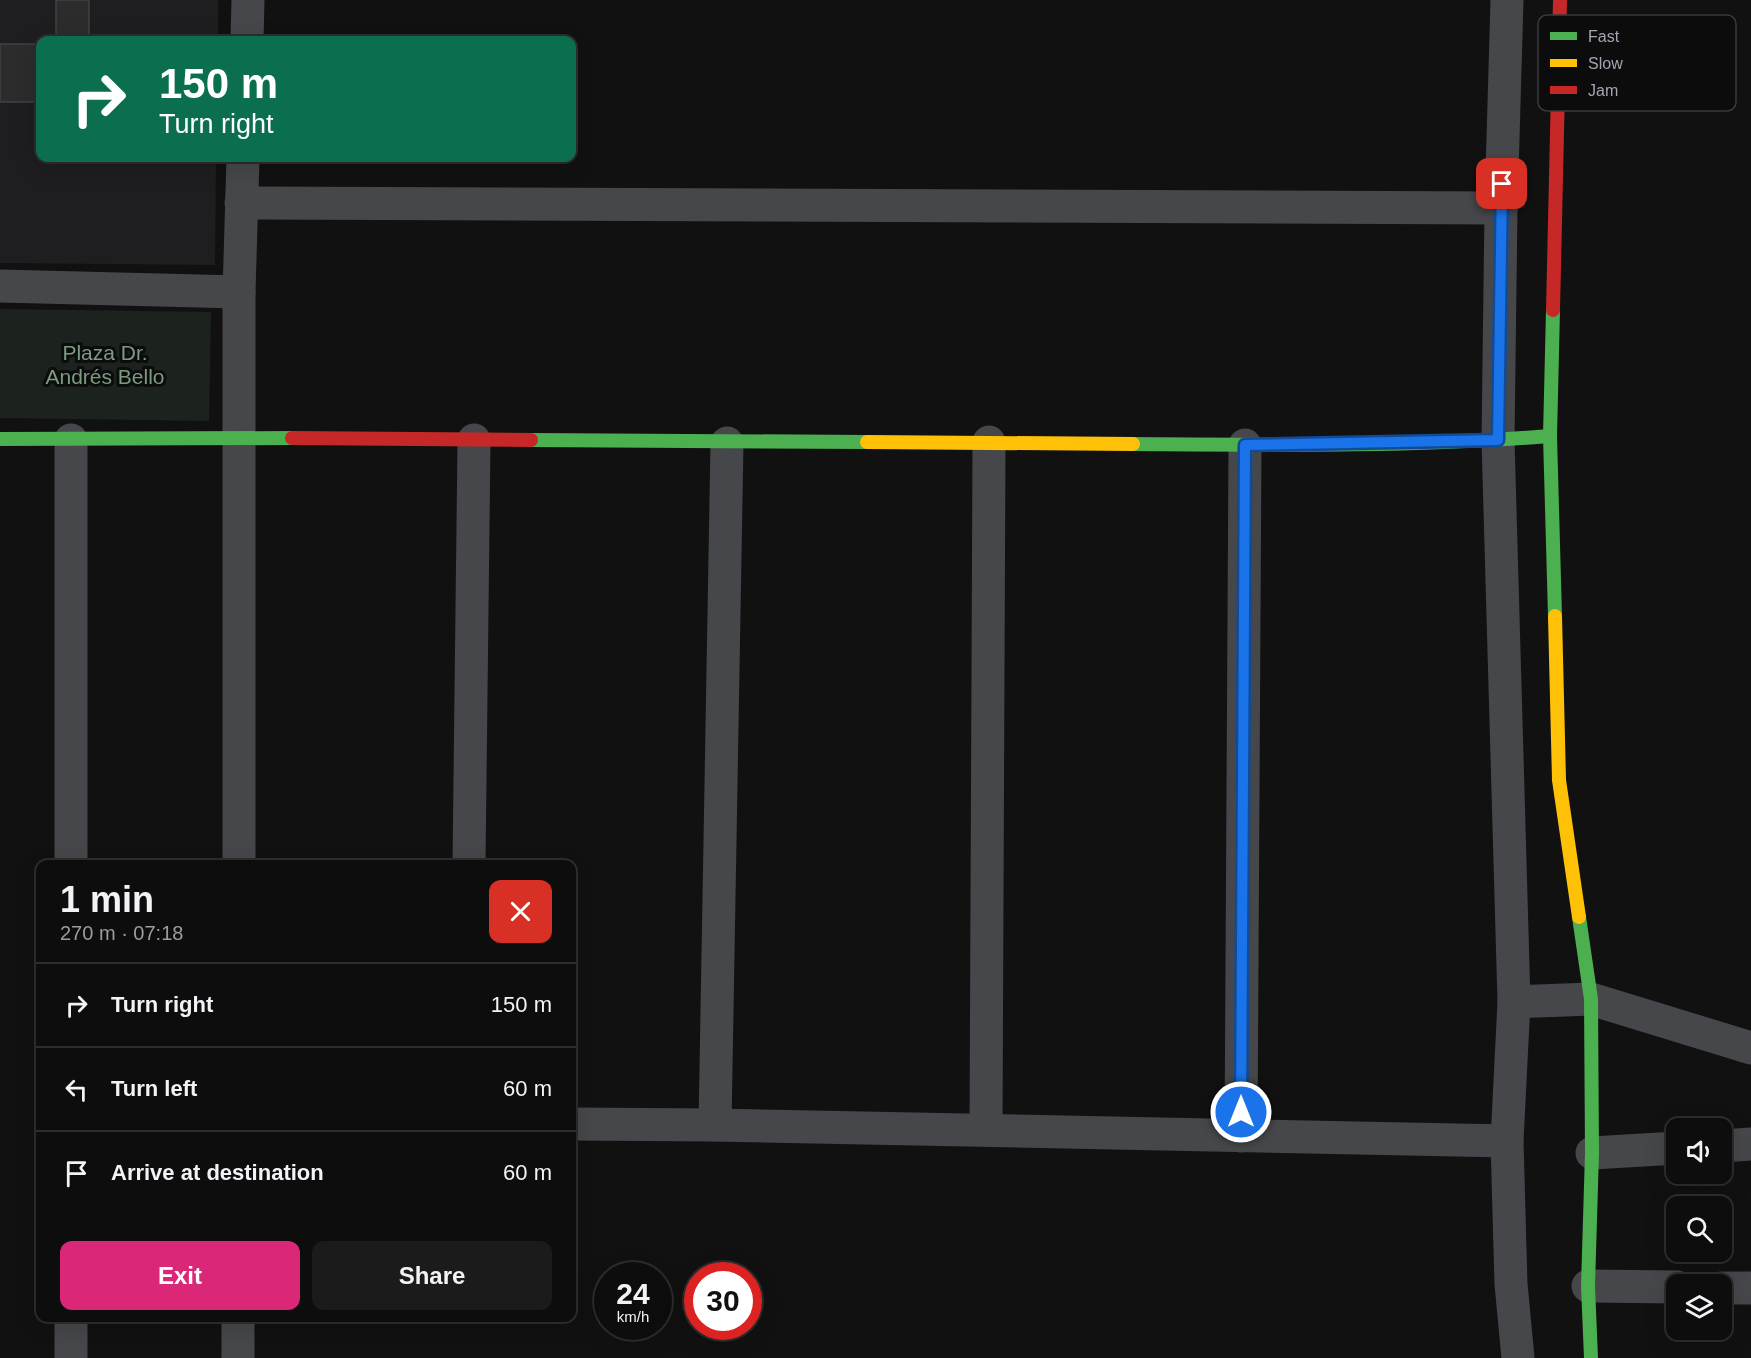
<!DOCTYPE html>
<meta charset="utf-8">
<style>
body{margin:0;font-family:Helvetica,sans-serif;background:#1b1b1c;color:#f1f3f6;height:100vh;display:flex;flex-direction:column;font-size:22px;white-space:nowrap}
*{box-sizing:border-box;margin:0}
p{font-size:20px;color:#9a9c9e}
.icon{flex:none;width:33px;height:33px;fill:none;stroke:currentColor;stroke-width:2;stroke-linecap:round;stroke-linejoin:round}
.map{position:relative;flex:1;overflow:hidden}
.side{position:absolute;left:36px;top:860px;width:540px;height:462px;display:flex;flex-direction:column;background:#0d0d0e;border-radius:12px;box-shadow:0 6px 24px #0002,0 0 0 2px #2d2d2e}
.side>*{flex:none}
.hud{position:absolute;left:36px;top:36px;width:540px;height:126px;border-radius:12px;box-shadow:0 6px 24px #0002,0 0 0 2px #2d2d2e;background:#0b6e4f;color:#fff;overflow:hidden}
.tools{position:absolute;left:1666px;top:1118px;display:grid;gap:12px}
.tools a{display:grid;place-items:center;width:66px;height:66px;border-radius:12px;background:#0d0d0e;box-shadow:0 6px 24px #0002,0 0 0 2px #2d2d2e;font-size:30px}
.speed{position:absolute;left:594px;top:1262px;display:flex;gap:12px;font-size:30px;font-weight:700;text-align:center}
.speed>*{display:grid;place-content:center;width:78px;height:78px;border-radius:50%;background:#0d0d0e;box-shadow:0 6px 24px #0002,0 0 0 2px #2d2d2e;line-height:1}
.speed small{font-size:15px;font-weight:400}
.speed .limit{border:9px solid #d22;background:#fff;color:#111}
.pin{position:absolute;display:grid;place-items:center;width:51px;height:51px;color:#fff;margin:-26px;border-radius:12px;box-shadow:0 3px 9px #0006}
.me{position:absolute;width:66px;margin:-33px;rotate:0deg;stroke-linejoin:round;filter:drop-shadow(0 0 4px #0008)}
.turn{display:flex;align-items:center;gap:21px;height:126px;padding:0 24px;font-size:27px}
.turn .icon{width:78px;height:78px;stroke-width:2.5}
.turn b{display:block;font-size:42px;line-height:51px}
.round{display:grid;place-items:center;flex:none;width:63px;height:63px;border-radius:12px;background:#1b1b1c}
.headline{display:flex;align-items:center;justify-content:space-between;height:102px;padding:0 24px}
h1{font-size:36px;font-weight:700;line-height:45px}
.cta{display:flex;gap:12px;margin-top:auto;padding:12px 24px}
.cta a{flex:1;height:69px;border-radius:12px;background:#db2777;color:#fff;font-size:24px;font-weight:700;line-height:69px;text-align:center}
.cta a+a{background:#1b1b1c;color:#f1f3f6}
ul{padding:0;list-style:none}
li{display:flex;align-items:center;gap:18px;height:84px;padding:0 24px;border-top:2px solid #2d2d2e}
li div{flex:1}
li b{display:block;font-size:22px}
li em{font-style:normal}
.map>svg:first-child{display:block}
.built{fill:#1e1e20}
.green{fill:#1c221d}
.building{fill:#2c2c2d;stroke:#414245;stroke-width:1.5}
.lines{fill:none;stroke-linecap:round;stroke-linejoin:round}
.street{stroke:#46474a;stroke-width:33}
.fast{stroke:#4caf50;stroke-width:14}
.slow{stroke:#ffc107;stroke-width:14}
.jam{stroke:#c62828;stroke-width:14}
.route-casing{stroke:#114b97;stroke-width:15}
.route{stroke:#1a73e8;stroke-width:10}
.labels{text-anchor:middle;stroke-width:6;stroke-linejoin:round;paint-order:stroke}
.park-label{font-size:21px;fill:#7b9c81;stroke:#0c0c0d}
.key{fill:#0c0c0d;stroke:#393a3f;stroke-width:1.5}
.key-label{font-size:16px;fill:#a3a6b2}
</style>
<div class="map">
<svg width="1751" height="1358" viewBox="0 0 1751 1358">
<rect width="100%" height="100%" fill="#111112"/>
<path class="built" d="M0,0H218V40H40V158H216L215,265L0,263Z"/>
<path class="green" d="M0,309L211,312L209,421L0,418Z"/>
<g class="building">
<rect x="56" y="0" width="33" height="37"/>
<rect x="0" y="44" width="39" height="58"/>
</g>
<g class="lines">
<g class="street">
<path d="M1507,0L1501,208L1498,440L1514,1002L1507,1141L1511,1284L1518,1358"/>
<path d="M247,40L248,0"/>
<path d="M241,203L1501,208"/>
<path d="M0,286L239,292"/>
<path d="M71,864V440"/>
<path d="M239,864V292L243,158"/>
<path d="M469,864L474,440"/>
<path d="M1514,1002L1591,999L1751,1048"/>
<path d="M572,1124L715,1125L1507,1141"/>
<path d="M715,1125L727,443"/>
<path d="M986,1130L989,442"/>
<path d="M1241,1136L1245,445"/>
<path d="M1722,1146L1751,1144"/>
<path d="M1592,1153L1677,1148"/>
<path d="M1588,1286L1677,1287"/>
<path d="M1722,1288H1751"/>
<path d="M71,1358V1317"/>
<path d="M238,1358V1317"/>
</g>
<g class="fast">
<path d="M1553,310L1550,436L1555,616"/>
<path d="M0,439L292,438"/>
<path d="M531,440L867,442"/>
<path d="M1133,444C1271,445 1412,447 1550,436"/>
<path d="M1579,917L1591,999L1592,1153L1588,1286L1591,1358"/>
</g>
<g class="slow">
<path d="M867,442L1133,444"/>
<path d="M1555,616L1559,780L1579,917"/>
</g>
<g class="jam">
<path d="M1553,310L1560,0"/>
<path d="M292,438L531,440"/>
</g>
</g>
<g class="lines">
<g class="route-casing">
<path id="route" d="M1241,1112L1245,445L1498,440L1502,184"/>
</g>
<use href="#route" class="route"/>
</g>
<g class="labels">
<g class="park-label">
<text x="105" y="360">Plaza Dr.<tspan x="105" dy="24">Andrés Bello</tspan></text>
</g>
</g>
<rect x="1538" y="15" width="198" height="96" rx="9" class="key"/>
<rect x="1550" y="32" width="27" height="8" fill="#4caf50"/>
<rect x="1550" y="59" width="27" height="8" fill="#ffc107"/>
<rect x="1550" y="86" width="27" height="8" fill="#c62828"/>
<g class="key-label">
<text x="1588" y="42">Fast</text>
<text x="1588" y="69">Slow</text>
<text x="1588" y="96">Jam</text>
</g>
</svg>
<div class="tools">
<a><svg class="icon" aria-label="sound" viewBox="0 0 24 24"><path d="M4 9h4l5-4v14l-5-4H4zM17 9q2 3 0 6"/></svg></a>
<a><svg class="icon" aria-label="search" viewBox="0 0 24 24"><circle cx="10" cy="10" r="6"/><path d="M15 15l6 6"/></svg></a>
<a><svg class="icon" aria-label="layers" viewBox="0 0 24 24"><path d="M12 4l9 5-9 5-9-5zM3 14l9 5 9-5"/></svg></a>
</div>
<div class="speed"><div>24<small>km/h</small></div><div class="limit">30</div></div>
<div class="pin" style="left:1502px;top:184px;background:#d93025"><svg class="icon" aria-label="arrive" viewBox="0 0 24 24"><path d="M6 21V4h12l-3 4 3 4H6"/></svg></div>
<svg class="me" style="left:1241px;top:1112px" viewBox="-20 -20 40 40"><circle r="17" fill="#1a73e8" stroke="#fff" stroke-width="3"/><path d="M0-11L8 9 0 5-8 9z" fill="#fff"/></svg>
<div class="hud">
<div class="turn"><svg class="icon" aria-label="right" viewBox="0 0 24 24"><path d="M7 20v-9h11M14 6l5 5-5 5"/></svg><div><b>150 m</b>Turn right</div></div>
</div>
<section class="side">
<div class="headline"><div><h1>1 min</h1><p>270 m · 07:18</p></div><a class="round" style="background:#d93025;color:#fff"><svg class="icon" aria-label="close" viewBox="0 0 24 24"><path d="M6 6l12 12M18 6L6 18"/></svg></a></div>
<ul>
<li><svg class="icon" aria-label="right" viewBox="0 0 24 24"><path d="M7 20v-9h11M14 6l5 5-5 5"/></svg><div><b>Turn right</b></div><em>150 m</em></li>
<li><svg class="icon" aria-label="left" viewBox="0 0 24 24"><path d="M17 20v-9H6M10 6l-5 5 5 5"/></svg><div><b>Turn left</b></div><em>60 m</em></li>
<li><svg class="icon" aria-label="arrive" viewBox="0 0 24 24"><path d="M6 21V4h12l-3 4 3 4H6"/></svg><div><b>Arrive at destination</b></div><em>60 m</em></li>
</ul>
<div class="cta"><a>Exit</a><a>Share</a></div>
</section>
</div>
